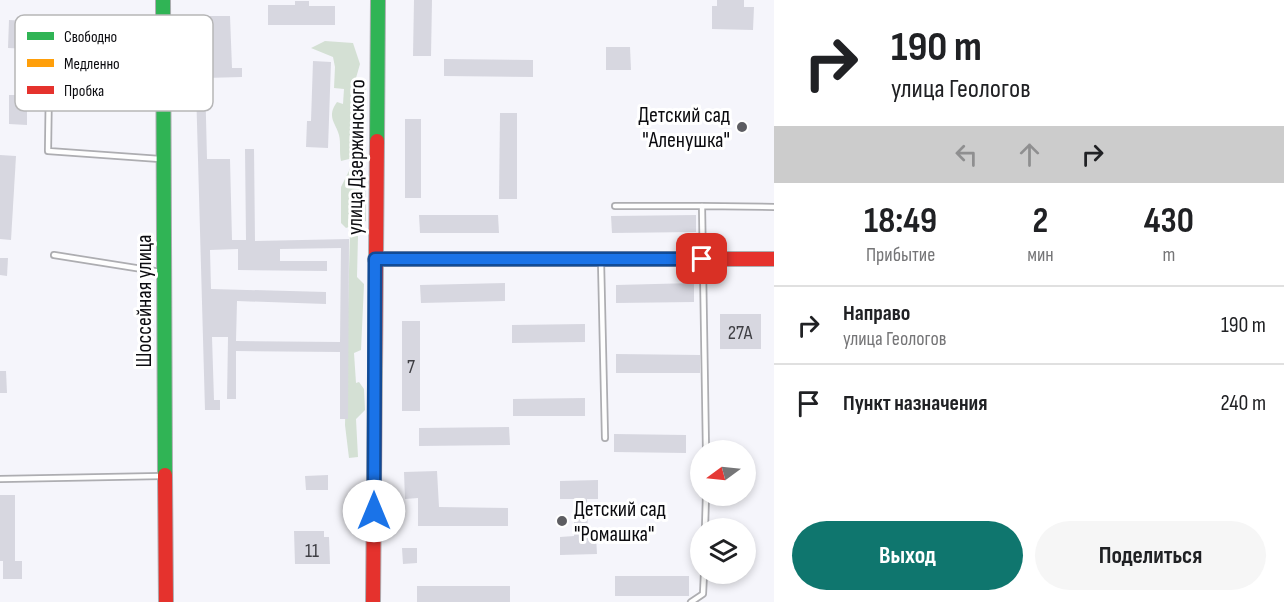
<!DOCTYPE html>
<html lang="ru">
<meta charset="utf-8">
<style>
body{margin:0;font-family:"Sofia Sans Condensed",sans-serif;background:#f6f6f6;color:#202124;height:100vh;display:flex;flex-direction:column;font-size:22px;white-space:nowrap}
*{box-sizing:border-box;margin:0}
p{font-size:20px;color:#757577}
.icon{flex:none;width:33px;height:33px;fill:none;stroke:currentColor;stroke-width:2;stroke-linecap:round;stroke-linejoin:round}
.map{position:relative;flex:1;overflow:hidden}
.drawer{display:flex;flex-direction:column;background:#fff;width:510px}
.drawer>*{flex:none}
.top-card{background:#fff;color:#202124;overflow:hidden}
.needle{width:39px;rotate:255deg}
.buttons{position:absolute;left:690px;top:440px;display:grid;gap:12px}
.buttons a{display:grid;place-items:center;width:66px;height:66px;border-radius:50%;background:#fff;box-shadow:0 3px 9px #0003;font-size:30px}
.pin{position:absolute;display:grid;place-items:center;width:51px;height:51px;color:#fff;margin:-26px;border-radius:12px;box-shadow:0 3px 9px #0006}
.me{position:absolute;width:66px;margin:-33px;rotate:0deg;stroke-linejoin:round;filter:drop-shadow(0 0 4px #0008)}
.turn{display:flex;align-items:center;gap:21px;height:126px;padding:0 18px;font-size:27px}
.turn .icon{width:78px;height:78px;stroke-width:2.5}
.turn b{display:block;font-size:42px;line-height:51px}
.lanes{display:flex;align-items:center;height:57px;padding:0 18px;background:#0003;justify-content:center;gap:30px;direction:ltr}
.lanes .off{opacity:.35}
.eta{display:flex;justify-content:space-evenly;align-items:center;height:102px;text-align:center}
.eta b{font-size:36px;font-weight:700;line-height:42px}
.primary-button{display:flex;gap:12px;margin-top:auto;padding:12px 18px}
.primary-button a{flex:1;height:69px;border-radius:36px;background:#0f766e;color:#fff;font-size:24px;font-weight:700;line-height:69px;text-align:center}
.primary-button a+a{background:#f6f6f6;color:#202124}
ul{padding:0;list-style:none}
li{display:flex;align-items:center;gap:18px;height:78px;padding:0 18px;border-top:2px solid #e0e0e0}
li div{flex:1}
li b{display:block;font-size:22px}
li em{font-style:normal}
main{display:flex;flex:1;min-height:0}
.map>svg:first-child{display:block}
.green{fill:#d4e0d4}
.building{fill:#d7d7e0;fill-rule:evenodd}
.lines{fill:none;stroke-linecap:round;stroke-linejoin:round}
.lane-casing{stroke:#adadb1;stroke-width:8}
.fast-casing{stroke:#adadb1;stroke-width:16}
.slow-casing{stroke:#adadb1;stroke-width:16}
.jam-casing{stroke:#adadb1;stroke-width:16}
.lane{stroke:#fefefe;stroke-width:4.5}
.fast{stroke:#30b455;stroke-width:14}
.slow{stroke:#ff9f0a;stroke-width:14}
.jam{stroke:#e5322d;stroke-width:14}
.route-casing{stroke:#114b97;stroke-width:15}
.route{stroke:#1a73e8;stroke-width:10}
.poi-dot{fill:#5d5d62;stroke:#fff;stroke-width:2}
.labels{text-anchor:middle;stroke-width:6;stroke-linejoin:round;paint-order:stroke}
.number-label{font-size:20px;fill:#3e3e43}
.poi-label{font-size:22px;fill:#0b0b0f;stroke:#fff;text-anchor:end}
.street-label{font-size:22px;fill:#0b0b0f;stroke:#fff}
.key{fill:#fff;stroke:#b6b6b7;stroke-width:1.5}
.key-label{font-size:16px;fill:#0b0b0f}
</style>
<main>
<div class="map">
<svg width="774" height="602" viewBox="0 0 774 602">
<rect width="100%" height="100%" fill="#f5f5fb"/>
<g class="green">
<path d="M325,41L353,43L360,64L356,78L366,88V150L353,158L341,161C339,152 341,143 339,135C336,123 326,117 337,102L343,104L344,89L334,88L335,67L333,57L311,48Z"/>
<path d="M352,165L359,164L365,168L366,221L346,228L341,223V187Z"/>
<path d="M350,232L358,236L357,277L364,284L361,350L354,353L356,383L359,382L364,389L365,410L356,419L358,457L349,458L345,425Z"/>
</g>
<g class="building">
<path d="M414,0H432L431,56H413Z"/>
<path d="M717,0H744V7H754L753,30L712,29V6H717Z"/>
<path d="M295,1H309V6H335V25H268V5H295Z"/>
<path d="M194,16H230L232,68H242V77L205,78L207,159H230L232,240H246L245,149H254L255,241L349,239L348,419H340V352L236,351V399H227L228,337H212L214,400H220V410H205ZM341,248L340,342L236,341L237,301L326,304V292L211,289L210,250L238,249V270L327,271V261H280V249Z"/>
<path d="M9,20L29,21V49L8,48Z"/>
<path d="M606,47H630L631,70H606Z"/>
<path d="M444,59L533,60V77L444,76Z"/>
<path d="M313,61L331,62L328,148L306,147L307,121H311Z"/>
<path d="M9,95H27V125L9,124Z"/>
<path d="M500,113H517V199H499Z"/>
<rect x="405" y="119" width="16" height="79"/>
<path d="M0,155L16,156L11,240L0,239Z"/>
<path d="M419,215H498L499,233H420Z"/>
<path d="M696,215V232L612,233L611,216Z"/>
<path d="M0,258H8L7,276L0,275Z"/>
<path d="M505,283V301L421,303L420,285Z"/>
<path d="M694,283V302L616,303V285Z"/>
<rect x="720" y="314" width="41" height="35"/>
<rect x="402" y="321" width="18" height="90"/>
<path d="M585,324V342L512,343V325Z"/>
<path d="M616,354L700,355V373H616Z"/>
<path d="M0,371H6L7,393H0Z"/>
<path d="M585,398V416H513V399Z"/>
<path d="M509,427L510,445L419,446V428Z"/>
<path d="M614,434L686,435V453L614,452Z"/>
<path d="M437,471L439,507L508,508V526H418V498L405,499L404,472Z"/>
<path d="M328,475V490H306L305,476Z"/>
<path d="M598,480V499H587L588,536H596L597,554L560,555V537L574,536V499H560V481Z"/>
<path d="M0,495H15V561H22V579H3V561H0Z"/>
<path d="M294,531H324V537H329L330,564H295Z"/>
<path d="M402,548H417V563L403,564Z"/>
<rect x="615" y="576" width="74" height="20"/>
<rect x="417" y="586" width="93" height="16"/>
</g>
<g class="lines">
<g class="lane-casing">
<g id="lane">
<path d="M49,83L48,151L160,159"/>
<path d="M615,206H702"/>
<path d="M54,255L161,272"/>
<path d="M601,261L605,438"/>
<path d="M706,450L702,206L774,207"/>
<path d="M0,479L162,476"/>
<path d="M705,528L706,495"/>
<path d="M691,602L703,594L704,573"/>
</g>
</g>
<g class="fast-casing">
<g id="fast">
<path d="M163,0L165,475"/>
<path d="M377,141L378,0"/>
</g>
</g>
<g class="slow-casing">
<path id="slow" d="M375,259H630"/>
</g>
<g class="jam-casing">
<g id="jam">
<path d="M630,259H774"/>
<path d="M165,475L166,602"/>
<path d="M373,602L377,141"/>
</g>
</g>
<use href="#lane" class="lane"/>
<use href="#fast" class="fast"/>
<use href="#slow" class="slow"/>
<use href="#jam" class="jam"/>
</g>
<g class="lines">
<g class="route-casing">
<path id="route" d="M374,511L375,259H702"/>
</g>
<use href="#route" class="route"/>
</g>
<g class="poi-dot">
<circle cx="742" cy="127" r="6"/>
<circle cx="562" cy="521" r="6"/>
</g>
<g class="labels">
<g class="number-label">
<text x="740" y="339">27А</text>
<text x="411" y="373">7</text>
<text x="312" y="557">11</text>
</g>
<g class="poi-label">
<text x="730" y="122">Детский сад<tspan x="730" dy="25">"Аленушка"</tspan></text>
<text x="574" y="516" text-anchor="start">Детский сад<tspan x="574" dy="25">"Ромашка"</tspan></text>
</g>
<g class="street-label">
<text transform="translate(355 157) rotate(-89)" y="8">улица Дзержинского</text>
<text transform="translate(143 301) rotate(-90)" y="8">Шоссейная улица</text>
</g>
</g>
<rect x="15" y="15" width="198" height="96" rx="9" class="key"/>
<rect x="27" y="32" width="27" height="8" fill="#30b455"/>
<rect x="27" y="59" width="27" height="8" fill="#ff9f0a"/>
<rect x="27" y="86" width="27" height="8" fill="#e5322d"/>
<g class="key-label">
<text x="64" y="42">Свободно</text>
<text x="64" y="69">Медленно</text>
<text x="64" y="96">Пробка</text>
</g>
</svg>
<div class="buttons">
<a><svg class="needle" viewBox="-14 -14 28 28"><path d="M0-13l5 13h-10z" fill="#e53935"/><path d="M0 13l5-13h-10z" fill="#757577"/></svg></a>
<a><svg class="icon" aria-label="layers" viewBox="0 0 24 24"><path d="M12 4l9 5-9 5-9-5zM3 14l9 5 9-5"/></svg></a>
</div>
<div class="pin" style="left:702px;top:259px;background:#d93025"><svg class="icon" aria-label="arrive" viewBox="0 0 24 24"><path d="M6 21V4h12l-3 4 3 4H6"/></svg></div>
<svg class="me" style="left:374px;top:511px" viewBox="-20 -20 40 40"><circle r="19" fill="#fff"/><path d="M0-13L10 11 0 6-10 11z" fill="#1a73e8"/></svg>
</div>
<section class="drawer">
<div class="top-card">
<div class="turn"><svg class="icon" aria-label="right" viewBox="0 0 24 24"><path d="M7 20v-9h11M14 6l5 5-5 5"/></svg><div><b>190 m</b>улица Геологов</div></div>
<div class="lanes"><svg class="icon off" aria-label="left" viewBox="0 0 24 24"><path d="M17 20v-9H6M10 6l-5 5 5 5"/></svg><svg class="icon off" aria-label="ahead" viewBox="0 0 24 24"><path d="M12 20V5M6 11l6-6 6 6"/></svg><svg class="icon" aria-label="right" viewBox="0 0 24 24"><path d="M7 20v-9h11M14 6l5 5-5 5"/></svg></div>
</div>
<div class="eta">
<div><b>18:49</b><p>Прибытие</p></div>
<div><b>2</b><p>мин</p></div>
<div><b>430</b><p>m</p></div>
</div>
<ul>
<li><svg class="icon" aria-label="right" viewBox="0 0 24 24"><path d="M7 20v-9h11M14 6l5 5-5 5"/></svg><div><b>Направо</b><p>улица Геологов</p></div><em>190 m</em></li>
<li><svg class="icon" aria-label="arrive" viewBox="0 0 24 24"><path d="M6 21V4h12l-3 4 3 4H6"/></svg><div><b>Пункт назначения</b></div><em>240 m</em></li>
</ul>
<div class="primary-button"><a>Выход</a><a>Поделиться</a></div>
</section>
</main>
